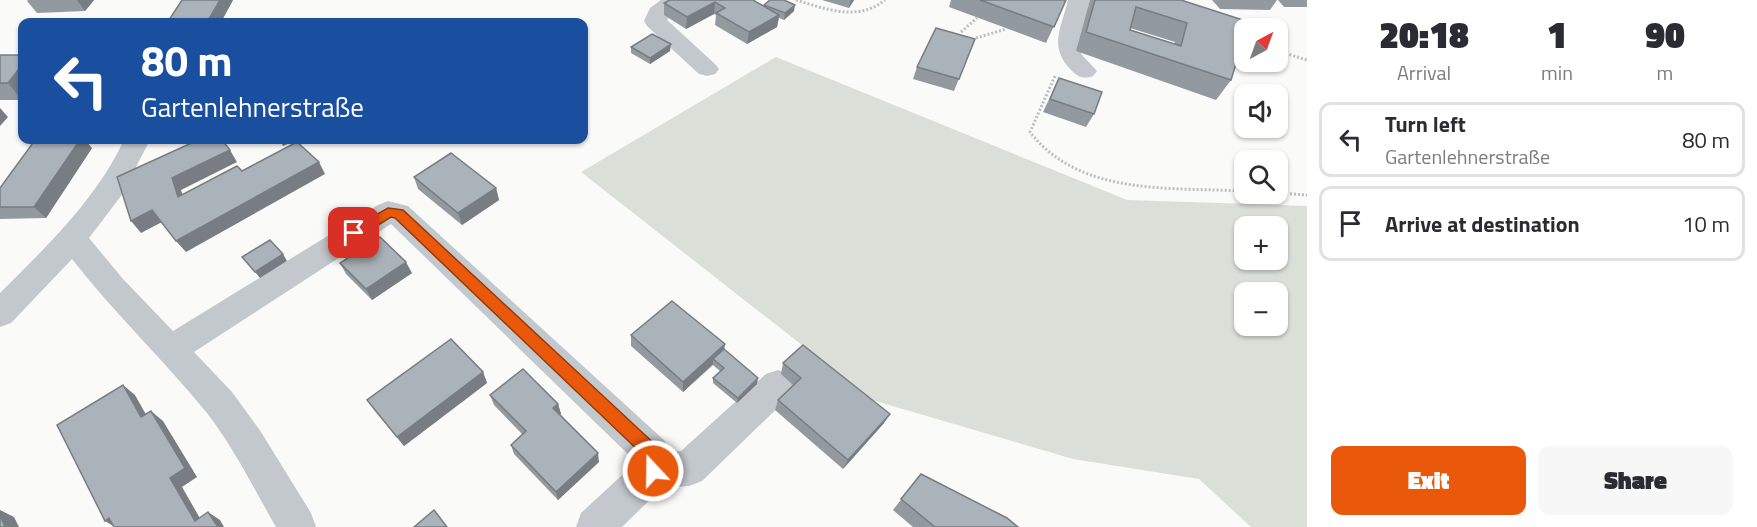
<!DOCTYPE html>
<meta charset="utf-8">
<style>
body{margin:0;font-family:"Titillium Web",sans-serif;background:#f7f7f7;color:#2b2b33;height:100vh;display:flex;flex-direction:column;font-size:22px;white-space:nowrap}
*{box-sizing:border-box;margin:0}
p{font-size:20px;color:#7c7c81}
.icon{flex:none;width:33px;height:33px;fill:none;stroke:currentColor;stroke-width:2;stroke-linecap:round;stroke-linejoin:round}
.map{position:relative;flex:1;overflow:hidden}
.sheet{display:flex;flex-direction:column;background:#fff;width:450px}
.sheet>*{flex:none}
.top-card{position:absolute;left:18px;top:18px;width:570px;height:126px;border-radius:12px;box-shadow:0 2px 4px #0004;background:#1a4fa0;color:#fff;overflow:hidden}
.needle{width:39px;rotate:41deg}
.buttons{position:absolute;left:1234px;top:18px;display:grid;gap:12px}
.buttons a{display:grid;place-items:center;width:54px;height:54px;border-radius:12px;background:#fff;box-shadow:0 2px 4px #0004;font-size:30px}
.pin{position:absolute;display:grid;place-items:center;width:51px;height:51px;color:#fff;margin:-26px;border-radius:12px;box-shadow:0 3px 9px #0006}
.me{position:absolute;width:66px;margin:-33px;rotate:339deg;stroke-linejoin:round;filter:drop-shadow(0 0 4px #0008)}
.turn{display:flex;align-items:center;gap:21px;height:126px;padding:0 24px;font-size:27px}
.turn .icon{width:78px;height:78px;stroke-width:2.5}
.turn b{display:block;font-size:42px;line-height:51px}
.eta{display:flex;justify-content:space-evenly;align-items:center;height:102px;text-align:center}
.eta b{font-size:36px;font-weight:800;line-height:42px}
.action{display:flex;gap:12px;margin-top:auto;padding:12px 24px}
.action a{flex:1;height:69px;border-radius:12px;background:#ea580c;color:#fff;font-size:24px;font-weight:800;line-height:69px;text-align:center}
.action a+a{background:#f7f7f7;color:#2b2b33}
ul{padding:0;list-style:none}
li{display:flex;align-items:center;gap:18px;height:75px;margin:0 12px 9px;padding:0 12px;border:3px solid #e1e1e2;border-radius:12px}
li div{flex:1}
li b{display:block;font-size:22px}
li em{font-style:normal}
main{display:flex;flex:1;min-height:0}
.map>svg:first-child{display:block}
.green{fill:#dadfd7;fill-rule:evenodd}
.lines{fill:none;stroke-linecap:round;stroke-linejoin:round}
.path{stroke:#bbbfc2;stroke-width:3;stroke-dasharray:2 2;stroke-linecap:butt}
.minor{fill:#c3c8cc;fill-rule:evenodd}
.wall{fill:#929a9f;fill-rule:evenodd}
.shaded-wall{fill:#777d82}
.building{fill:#aab3b9;stroke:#777d82;stroke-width:1.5;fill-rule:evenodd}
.route{fill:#ea580c;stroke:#983908;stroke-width:1.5}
</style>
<main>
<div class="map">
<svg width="1307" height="527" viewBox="0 0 1307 527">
<rect width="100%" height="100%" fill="#fafaf8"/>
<path class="green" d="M776,57L1127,200L1307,206V527H1251L1199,479L1073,459L872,400L581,172ZM1245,226H1278V260H1245ZM1245,292H1278V326H1245Z"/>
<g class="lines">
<g class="path">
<path d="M796,0C826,9 858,22 885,0"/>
<path d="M961,32L977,18"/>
<path d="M976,38L1006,29"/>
<path d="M1278,51L1307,60"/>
<path d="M1055,76L1030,132C1080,197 1172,187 1245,191"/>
<path d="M1278,193L1307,195"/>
</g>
<g class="minor">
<path d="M661,0H685L667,20L715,64L719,69L715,74L707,76L699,74L647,26L644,21L650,8Z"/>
<path d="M1068,0H1090L1079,48L1082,55L1097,71L1093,76C1084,79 1079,78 1072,71C1048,47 1061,29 1068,0Z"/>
<path d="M124,140H150L121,196L89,238L123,279L173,331L378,205L388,201L408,206L665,441L670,452L681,451L766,374L778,370L790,374L795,385L790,396L702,481L689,486L662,488L622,527H576L581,513L634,464V460L391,224L194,352L232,392L261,432L311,513L316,527H276C254,489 234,448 207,413C164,360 114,313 72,259L11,323L0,327V293C47,246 95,201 124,140Z"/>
</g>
</g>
<g class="wall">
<path d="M28,0H94L85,11L37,13L27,1Z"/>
<path d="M182,0H233L221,22H170L169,20Z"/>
<path d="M753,0L764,6V5L794,11L784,20L779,18L777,27L747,44L715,25L716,15L714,14L686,29L664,15V3Z"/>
<path d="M822,0H854L849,8Z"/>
<path d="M951,0H1066L1046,43L949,7Z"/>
<path d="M1090,0H1181L1231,80L1216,100L1076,51ZM1130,28L1175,42L1174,44L1130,30Z"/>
<path d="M1212,0H1277L1270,10L1220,9Z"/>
<path d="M1278,0H1307V7H1284Z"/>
<path d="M975,39L954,91L913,79L917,67Z"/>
<path d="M631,47L670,51L650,64L631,53Z"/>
<rect x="0" y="55" width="22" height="45"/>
<path d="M1059,78L1094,114L1086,127L1043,112Z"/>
<path d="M92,148L46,218L0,219V188Z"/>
<path d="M414,177L496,188L499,200L462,225L418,189Z"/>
<path d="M340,263L412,273L372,300L346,274Z"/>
<path d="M631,335L725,344L724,349L757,384L737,403L713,383V378L720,371L713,365L683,392L631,346Z"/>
<path d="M783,363L884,423L843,469L775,410L778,400L793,385L781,374Z"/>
<path d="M483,372L487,383L404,446L374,410L367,400Z"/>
<path d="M490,395L558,404L561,414H560L599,462L558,500L514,454L511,445L522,434L494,405Z"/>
<path d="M921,474L1018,527H913L893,510Z"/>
</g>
<g class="shaded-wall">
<path d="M77,0H94L85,11Z"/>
<path d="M220,0H233L221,22H211L209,19Z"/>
<path d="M851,0H854L849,8Z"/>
<path d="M715,2L714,14L686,29L687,17Z"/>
<path d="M795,5L794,11L784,20L785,13Z"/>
<path d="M779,15L777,27L747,44L749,32Z"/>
<path d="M671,44L670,51L650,64V58Z"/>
<path d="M22,65V100L8,83Z"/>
<path d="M0,108L8,117L0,126Z"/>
<path d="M80,140H85L92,148L46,218L34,207Z"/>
<path d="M280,140H297L283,146Z"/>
<path d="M230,150L237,162L181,190L187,209L178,197L172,178Z"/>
<path d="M319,162L325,174L186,252L176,241Z"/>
<path d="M496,188L499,200L462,225L458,213Z"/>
<path d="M152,210L162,222L141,233L131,221Z"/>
<path d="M283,254L287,261L260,278L255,272Z"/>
<path d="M406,262L412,273L372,300L366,289Z"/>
<path d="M725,344L723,355L713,359V364L683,392V382Z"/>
<path d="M483,372L487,383L404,446L397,437Z"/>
<path d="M758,378L757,384L737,403L738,398Z"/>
<path d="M123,385L135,395L153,427L141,417Z"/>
<path d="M558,404L561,414L555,418L553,408Z"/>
<path d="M151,411L163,421L197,477L182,487L205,527L195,521L170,478Z"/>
<path d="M890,414L884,423L843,469L848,460Z"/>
<path d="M598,453L599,462L558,500L556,492Z"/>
<path d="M0,510L14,517L19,527H5L0,515Z"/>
<path d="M208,512L220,520L224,527H218Z"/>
<path d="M109,518L115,527L105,521Z"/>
</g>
<g class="building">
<path d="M182,0H220L209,19L169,20Z"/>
<path d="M670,0H753L779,15L749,32L716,13L725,8L715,2L687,17L664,3Z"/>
<path d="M770,0H784L795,5L785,13L764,5Z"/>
<path d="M980,0H1066L1054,27Z"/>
<path d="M1095,0H1181L1249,22L1247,28H1245V35L1231,80L1086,32ZM1136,7L1187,23L1181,46L1130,30Z"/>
<path d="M936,28L975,39L959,79L917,67Z"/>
<path d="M652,34L671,44L650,58L631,47Z"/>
<path d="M0,55H22V65L8,83H0Z"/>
<path d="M1059,78L1102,92L1094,114L1050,99Z"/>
<path d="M35,140H80L34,207H0V188Z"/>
<path d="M198,140H222L230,150L172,178L178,197L237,166L242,171L297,142L319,162L176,241L152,210L131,221L117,177Z"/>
<path d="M451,153L496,188L458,213L414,177Z"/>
<path d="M380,237L406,262L366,289L340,263Z"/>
<path d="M270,240L283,254L255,272L242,257Z"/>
<path d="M672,301L725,344L683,382L631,335Z"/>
<path d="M451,339L483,372L397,437L367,400Z"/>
<path d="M803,345L890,414L848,460L778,400L801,378L783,363Z"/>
<path d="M724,349L758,378L738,398L713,378L724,368L713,359Z"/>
<path d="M523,369L558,404L553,408L598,453L556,492L511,445L526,431L490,395Z"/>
<path d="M123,385L141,417L151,411L185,468L170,478L195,521L208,512L218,527H114L109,518L105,521L57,425Z"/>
<path d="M921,474L1007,518L1018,527H935L901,499Z"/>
<path d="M434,510L447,527H414Z"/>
<path d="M0,515L5,527H0Z"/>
</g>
<path class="route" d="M388,208L403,210L658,447L661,471L659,476L653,479L647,476L644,456L395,218L391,217L359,237H349L348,233L349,230Z"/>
</svg>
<div class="buttons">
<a><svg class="needle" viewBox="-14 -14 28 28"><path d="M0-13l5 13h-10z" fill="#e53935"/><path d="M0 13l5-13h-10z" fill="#7c7c81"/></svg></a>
<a><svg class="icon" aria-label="sound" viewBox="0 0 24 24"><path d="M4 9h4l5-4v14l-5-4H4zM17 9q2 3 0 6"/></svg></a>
<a><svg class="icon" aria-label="search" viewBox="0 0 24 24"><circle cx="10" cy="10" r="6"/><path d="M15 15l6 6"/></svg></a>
<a>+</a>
<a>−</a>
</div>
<div class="pin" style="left:354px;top:233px;background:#d93025"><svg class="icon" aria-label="arrive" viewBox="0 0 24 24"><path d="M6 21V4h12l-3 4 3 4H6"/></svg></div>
<svg class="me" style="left:653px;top:471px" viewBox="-20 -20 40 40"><circle r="17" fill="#ea580c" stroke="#fff" stroke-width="3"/><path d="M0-11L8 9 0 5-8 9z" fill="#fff"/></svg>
<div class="top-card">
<div class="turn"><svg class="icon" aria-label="left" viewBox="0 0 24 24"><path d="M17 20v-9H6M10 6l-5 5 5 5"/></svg><div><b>80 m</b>Gartenlehnerstraße</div></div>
</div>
</div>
<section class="sheet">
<div class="eta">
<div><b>20:18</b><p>Arrival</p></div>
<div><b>1</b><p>min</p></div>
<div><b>90</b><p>m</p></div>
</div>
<ul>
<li><svg class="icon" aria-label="left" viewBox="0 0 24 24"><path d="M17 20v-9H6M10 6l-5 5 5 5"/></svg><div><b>Turn left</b><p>Gartenlehnerstraße</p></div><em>80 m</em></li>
<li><svg class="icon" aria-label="arrive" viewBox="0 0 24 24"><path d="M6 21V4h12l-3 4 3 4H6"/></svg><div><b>Arrive at destination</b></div><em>10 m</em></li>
</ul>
<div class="action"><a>Exit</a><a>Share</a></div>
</section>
</main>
